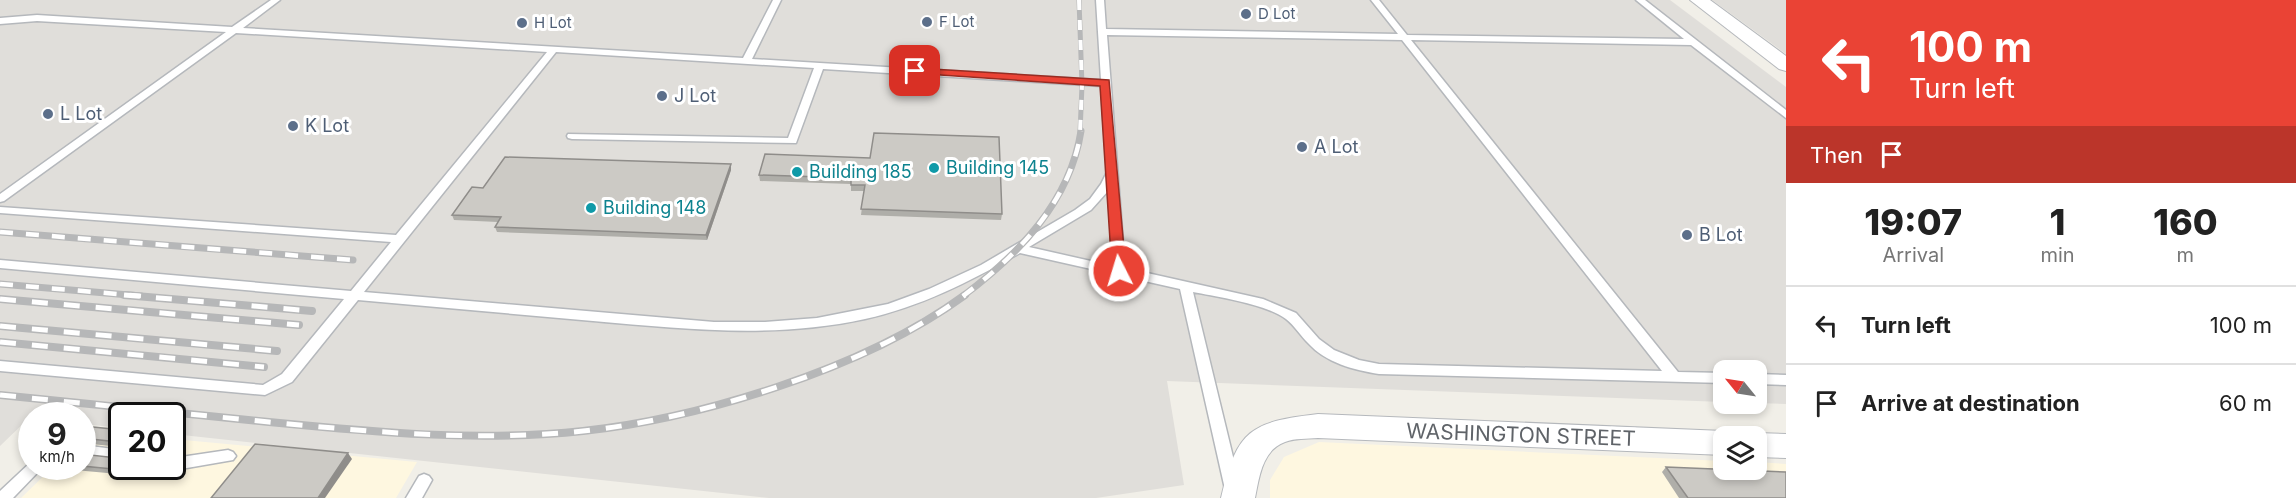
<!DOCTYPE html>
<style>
body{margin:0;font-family:Inter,sans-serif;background:#f2f2f2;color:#222;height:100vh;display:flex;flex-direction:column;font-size:22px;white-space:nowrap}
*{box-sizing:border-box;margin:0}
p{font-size:20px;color:#767676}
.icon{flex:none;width:33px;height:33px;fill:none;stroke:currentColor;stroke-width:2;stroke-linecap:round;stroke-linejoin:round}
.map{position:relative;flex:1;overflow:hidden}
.side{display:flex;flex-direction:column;background:#fff;width:510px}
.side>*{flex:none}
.top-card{background:#ea4335;color:#fff;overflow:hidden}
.needle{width:39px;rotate:300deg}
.tools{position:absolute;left:1713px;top:360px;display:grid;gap:12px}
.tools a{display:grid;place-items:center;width:54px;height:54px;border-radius:12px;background:#fff;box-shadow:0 3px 9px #0003;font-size:30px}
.speed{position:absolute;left:18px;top:402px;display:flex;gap:12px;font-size:30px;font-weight:700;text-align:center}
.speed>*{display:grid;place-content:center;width:78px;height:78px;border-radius:50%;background:#fff;box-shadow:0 3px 9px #0003;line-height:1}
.speed small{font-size:15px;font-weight:400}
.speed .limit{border:3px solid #111;border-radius:9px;background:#fff;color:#111}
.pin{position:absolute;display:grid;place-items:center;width:51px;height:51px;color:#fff;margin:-26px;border-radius:12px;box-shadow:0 3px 9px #0006}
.me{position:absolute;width:66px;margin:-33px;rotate:355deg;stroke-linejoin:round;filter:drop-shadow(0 0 4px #0008)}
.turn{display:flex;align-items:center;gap:21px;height:126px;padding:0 24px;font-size:27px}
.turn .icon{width:78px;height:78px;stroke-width:2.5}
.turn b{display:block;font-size:42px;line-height:51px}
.then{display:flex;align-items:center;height:57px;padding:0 24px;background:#0003;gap:12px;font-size:22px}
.eta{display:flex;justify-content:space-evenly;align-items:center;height:102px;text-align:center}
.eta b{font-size:36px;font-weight:800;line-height:42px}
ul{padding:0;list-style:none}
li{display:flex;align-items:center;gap:18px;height:78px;padding:0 24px;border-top:2px solid #e0e0e0}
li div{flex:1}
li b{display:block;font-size:22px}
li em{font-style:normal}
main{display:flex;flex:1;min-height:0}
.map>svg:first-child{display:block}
.commercial{fill:#fef7e0}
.industrial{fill:#e0deda}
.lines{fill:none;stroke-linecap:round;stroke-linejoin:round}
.service-casing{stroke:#b5b8bc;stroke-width:3}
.minor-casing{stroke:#b5b8bc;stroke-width:2}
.service{fill:#fff;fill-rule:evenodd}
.minor{fill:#fff;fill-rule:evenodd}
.rail-far2-casing{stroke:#b6b7b8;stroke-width:5}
.rail-far1-casing{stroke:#b6b7b8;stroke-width:7}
.rail-casing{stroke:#b6b7b8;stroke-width:8}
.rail-far2{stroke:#fff;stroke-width:4;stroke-dasharray:10;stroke-linecap:butt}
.rail-far1{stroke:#fff;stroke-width:4.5;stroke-dasharray:13;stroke-linecap:butt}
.rail{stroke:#fff;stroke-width:5;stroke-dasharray:16;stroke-linecap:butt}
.wall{fill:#afaea9}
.shaded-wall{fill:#8f8d8a}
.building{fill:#cccac5;stroke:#8f8d8a;stroke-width:1.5}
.route{fill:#ea4335;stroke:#982c22;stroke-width:1.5}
.service-dot{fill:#5c6f8a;stroke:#fff;stroke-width:2}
.culture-dot{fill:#0f9aa8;stroke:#fff;stroke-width:2}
.labels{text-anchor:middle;stroke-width:6;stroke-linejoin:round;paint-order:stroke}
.far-service-label{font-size:15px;fill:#4e5e75;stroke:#fff;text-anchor:start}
.service-label{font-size:18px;fill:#4e5e75;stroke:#fff;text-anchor:start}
.culture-label{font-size:18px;fill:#0d838f;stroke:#fff;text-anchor:start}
.near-street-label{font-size:21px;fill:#5f6368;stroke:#fff}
</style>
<main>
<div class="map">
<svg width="1786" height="498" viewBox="0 0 1786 498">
<rect width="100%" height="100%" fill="#f1efe8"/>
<g class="commercial">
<path d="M121,434L122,466H172L173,439L417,462L396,498H21L53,467L82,466L83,437Z"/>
<path d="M1319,442L1723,461L1724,470H1756L1757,462L1786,464V498H1270V480L1284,457Z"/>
</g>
<g class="industrial">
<path d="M0,0H1670L1786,87V404L1757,403L1756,370H1724L1723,402L1167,381L1184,485L1096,498H769L173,434L172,416H122L121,428L83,424L82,416H32L31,419L29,418L0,446Z"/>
<path d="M1712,0H1786V54Z"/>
</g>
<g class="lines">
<g class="service-casing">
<g id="service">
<path d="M271,0H280L243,28L743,58L773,0H781L752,59L1101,80L1096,0H1104L1106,29L1398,34L1371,0H1379L1407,35L1684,39L1636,0H1645L1786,110V118L1691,45L1411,40L1678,372L1724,373V383L1379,374C1354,370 1326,363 1308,343C1301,336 1294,325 1286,319C1266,304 1218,297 1193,292L1243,498H1227L1180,289L1020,253C971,281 920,307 865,319C774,339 685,329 593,321C515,314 436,307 358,300L292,382L265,395L0,371V361L263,385L282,374L344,299L0,268V260L351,291L391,242L0,213V207L396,235L547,52L236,33L4,201L0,202V194L226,32L37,21L0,24V18L37,15L232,27ZM1107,35L1402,40L1662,371L1379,364L1359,360L1334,350L1319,339L1296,313L1263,299L1125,268ZM556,52L814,68L788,138L568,134L567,136L568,138L572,139L796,143L823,69L1101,86L1107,172L1101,184L1090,199L1075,210L981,265L929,289L888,304L817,318L765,322H714L364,292ZM1108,191L1113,266L1029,247L1091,210Z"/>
<path d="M1756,374L1786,375V385L1756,384Z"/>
<path d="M82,445L122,450V462L82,457Z"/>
<path d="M228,450L233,452L236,456L233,460L181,469L170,466H172V455L181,457Z"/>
<path d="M32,461V466H42L40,470L13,498H0V491Z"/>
<path d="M424,474L429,476L432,480L422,498H406L419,476Z"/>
</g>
</g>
<g class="minor-casing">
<g id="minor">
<path d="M1690,0H1710L1786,56V71L1779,69Z"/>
<path d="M1318,414L1724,431L1736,436H1724V455L1318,438C1307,439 1295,438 1285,442C1262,450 1259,478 1255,498H1221C1237,429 1251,422 1318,414Z"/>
<path d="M1756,433L1786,434V458L1756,457V436H1745Z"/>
</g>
</g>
<use href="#service" class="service"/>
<use href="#minor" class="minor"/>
<g class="rail-far2-casing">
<path id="rail-far2" d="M1079,0L1082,85L1080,133"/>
</g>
<g class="rail-far1-casing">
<g id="rail-far1">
<path d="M0,232L353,260"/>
<path d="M0,284L141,296"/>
<path d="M963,296C1018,255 1070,202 1081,131"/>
</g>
</g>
<g class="rail-casing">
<g id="rail">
<path d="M124,295L312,311"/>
<path d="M0,299L299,325"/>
<path d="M0,326L277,351"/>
<path d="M0,342L264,367"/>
<path d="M0,395C90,404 179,413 269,422C373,432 478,442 583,431C649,424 714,408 777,387C843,365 909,336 965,295"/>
</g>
</g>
<use href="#rail-far2" class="rail-far2"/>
<use href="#rail-far1" class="rail-far1"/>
<use href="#rail" class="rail"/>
</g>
<g class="wall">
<path d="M870,158L1002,214L1001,220L861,215L864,191H851V184L760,181L759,175Z"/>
<path d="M731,170L707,240L497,232L495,227L498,222L454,220L452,215L483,188Z"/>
<path d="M82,427L122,430V459L118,474L53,468L52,466H82V454L117,458L120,456V447L82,443Z"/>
<path d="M1666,467L1786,498H1679L1662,472Z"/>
</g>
<g class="shaded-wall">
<path d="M731,164V170L707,240L706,235Z"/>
<path d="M348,453L352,459L325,498H318Z"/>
<path d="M122,459V466H125L118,474L113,469Z"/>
</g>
<g class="building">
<path d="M874,133L999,137L1002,214L861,209L865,185H851V178L759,175L765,154L870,158Z"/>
<path d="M505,157L731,164L706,235L495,227L501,217L452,215L472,187L483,188Z"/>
<path d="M83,426L122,430V459L113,469L82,466V454L117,458L120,456V444L118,442L82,438Z"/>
<path d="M255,444L348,453L318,498H211Z"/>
<path d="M1666,467L1786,472V498H1688Z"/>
</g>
<path class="route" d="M915,68L1109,80L1126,271L1124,274L1119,275L1112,271L1100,86L911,73L910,71Z"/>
<g class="service-dot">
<circle cx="1246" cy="14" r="6"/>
<circle cx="927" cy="22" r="6"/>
<circle cx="522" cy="23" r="6"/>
<circle cx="662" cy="96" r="6"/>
<circle cx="48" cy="114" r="6"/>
<circle cx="293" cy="126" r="6"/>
<circle cx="1302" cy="147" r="6"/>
<circle cx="1687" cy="235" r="6"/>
</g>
<g class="culture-dot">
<circle cx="934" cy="168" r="6"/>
<circle cx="797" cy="172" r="6"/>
<circle cx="591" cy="208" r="6"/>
</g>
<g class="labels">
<g class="far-service-label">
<text x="1258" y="19">D Lot</text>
<text x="939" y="27">F Lot</text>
<text x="534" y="28">H Lot</text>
</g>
<g class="service-label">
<text x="674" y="102">J Lot</text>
<text x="60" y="120">L Lot</text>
<text x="305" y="132">K Lot</text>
<text x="1314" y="153">A Lot</text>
<text x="1699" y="241">B Lot</text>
</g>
<g class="culture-label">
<text x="946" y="174">Building 145</text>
<text x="809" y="178">Building 185</text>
<text x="603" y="214">Building 148</text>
</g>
<g class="near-street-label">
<text transform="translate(1521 435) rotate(2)" y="7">WASHINGTON STREET</text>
</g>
</g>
</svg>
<div class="tools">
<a><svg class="needle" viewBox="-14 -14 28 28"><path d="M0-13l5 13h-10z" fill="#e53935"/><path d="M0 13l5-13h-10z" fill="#767676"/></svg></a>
<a><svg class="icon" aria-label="layers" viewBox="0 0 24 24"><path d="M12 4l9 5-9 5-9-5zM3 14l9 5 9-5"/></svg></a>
</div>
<div class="speed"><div>9<small>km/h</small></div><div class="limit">20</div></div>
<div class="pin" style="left:915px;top:71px;background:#d93025"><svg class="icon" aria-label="arrive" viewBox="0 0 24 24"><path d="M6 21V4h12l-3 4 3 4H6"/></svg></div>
<svg class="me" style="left:1119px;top:271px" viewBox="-20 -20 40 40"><circle r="17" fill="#ea4335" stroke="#fff" stroke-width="3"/><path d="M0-11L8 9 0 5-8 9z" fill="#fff"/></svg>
</div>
<section class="side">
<div class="top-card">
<div class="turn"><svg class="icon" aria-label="left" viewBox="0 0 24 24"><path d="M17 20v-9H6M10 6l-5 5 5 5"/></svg><div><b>100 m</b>Turn left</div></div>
<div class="then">Then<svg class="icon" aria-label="arrive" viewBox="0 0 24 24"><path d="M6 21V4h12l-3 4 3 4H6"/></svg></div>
</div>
<div class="eta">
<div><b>19:07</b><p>Arrival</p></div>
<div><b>1</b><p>min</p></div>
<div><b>160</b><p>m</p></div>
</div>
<ul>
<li><svg class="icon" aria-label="left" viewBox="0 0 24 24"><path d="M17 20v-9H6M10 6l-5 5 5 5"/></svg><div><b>Turn left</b></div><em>100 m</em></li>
<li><svg class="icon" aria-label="arrive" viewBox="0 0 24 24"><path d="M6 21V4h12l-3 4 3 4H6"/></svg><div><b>Arrive at destination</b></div><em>60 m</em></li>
</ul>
</section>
</main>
